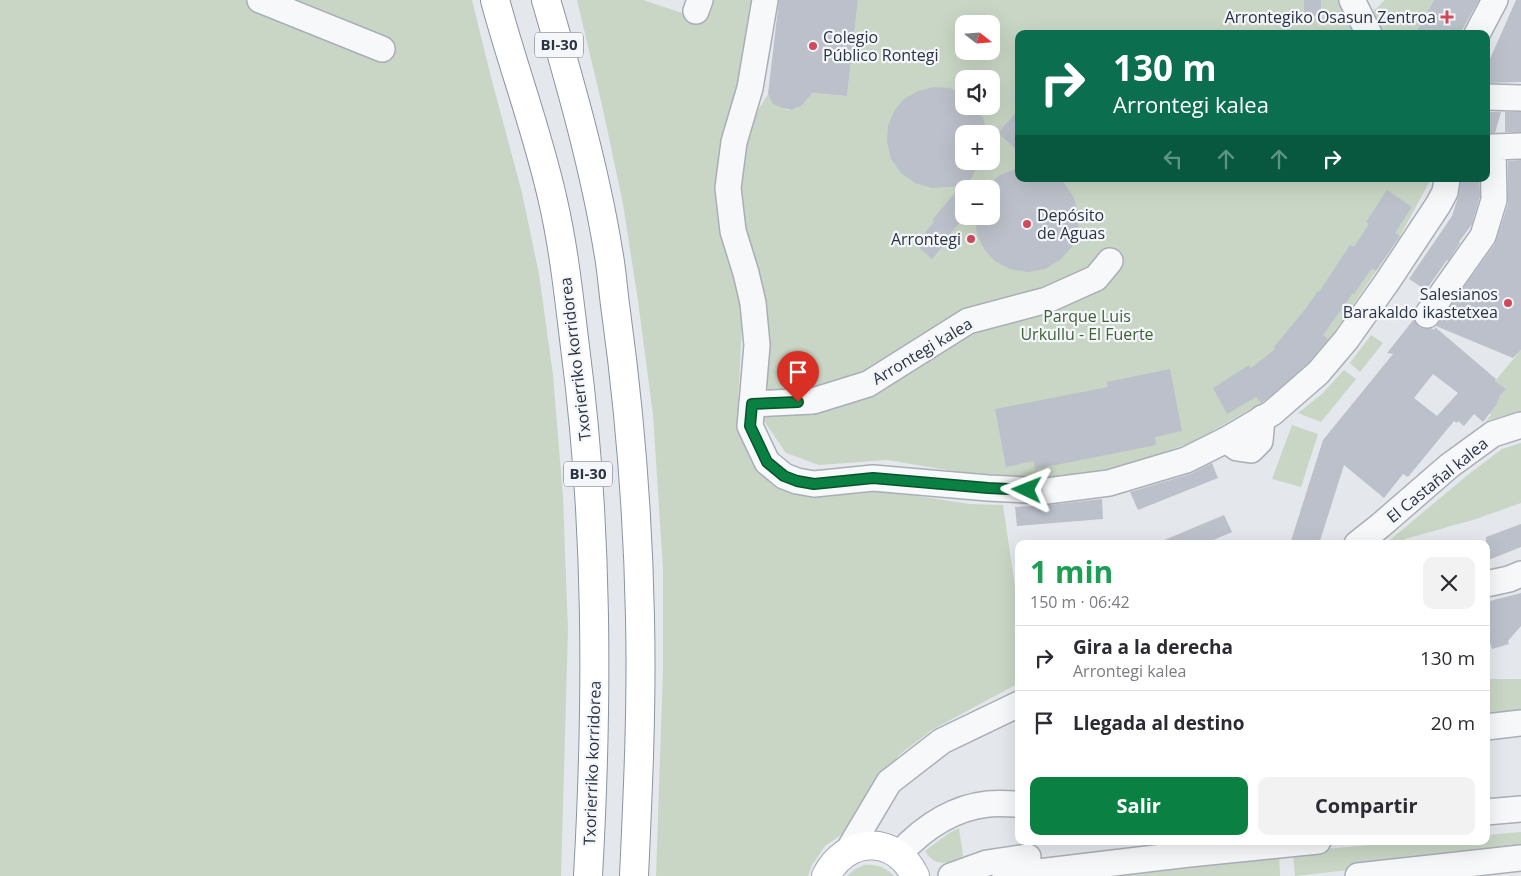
<!DOCTYPE html>
<html lang="es">
<meta charset="utf-8">
<style>
body{margin:0;font-family:"Open Sans",sans-serif;background:#f2f2f3;color:#2b2b33;height:100vh;display:flex;flex-direction:column;font-size:19px;white-space:nowrap}
*{box-sizing:border-box;margin:0}
p{font-size:16px;color:#7c7c81}
.icon{flex:none;width:28px;height:28px;fill:none;stroke:currentColor;stroke-width:2;stroke-linecap:round;stroke-linejoin:round}
.map{position:relative;flex:1;overflow:hidden}
.details{position:absolute;left:1015px;top:540px;width:475px;height:305px;display:flex;flex-direction:column;background:#fff;border-radius:10px;box-shadow:0 5px 20px #0002}
.details>*{flex:none}
.hud{position:absolute;left:1015px;top:30px;width:475px;height:152px;border-radius:10px;box-shadow:0 5px 20px #0002;background:#0b6e4f;color:#fff;overflow:hidden}
.needle{width:32px;rotate:107deg}
.tools{position:absolute;left:955px;top:15px;display:grid;gap:10px}
.tools a{display:grid;place-items:center;width:45px;height:45px;border-radius:10px;background:#fff;box-shadow:0 5px 20px #0002;font-size:25px}
.pin{position:absolute;display:grid;place-items:center;width:42px;height:42px;color:#fff;margin:-51px -21px;border-radius:50% 50% 50% 0;rotate:-45deg;box-shadow:0 0 5px #0007}
.pin .icon{rotate:45deg}
.me{position:absolute;width:55px;margin:-28px;rotate:272deg;stroke-linejoin:round;filter:drop-shadow(0 0 4px #0008)}
.turn{display:flex;align-items:center;gap:18px;height:105px;padding:0 15px;font-size:22px}
.turn .icon{width:65px;height:65px;stroke-width:2.5}
.turn b{display:block;font-size:35px;line-height:42px}
.lanes{display:flex;align-items:center;height:48px;padding:0 15px;background:#0003;justify-content:center;gap:25px;direction:ltr}
.lanes .off{opacity:.35}
.round{display:grid;place-items:center;flex:none;width:52px;height:52px;border-radius:10px;background:#f2f2f3}
.head{display:flex;align-items:center;justify-content:space-between;height:85px;padding:0 15px}
h1{font-size:30px;font-weight:700;line-height:38px;color:#1e9e55}
.cta{display:flex;gap:10px;margin-top:auto;padding:10px 15px}
.cta a{flex:1;height:58px;border-radius:10px;background:#0b8043;color:#fff;font-size:20px;font-weight:700;line-height:58px;text-align:center}
.cta a+a{background:#f2f2f3;color:#2b2b33}
ul{padding:0;list-style:none}
li{display:flex;align-items:center;gap:15px;height:65px;padding:0 15px;border-top:1px solid #e1e1e2}
li div{flex:1}
li b{display:block;font-size:19px}
li em{font-style:normal}
.map>svg:first-child{display:block}
.green{fill:#c9d6c5;fill-rule:evenodd}
.building{fill:#bbc0ca;fill-rule:evenodd}
.lines{fill:none;stroke-linecap:round;stroke-linejoin:round}
.minor-casing{stroke:#a9aeb7;stroke-width:28}
.major-casing{stroke:#a3abb8;stroke-width:30}
.highway-casing{stroke:#8b94a3;stroke-width:30}
.minor{stroke:#f7f8fa;stroke-width:25}
.major{stroke:#fff;stroke-width:28}
.highway{stroke:#fff;stroke-width:28}
.route-casing{stroke:#07532c;stroke-width:12}
.route{stroke:#0b8043;stroke-width:9}
.poi-dot{fill:#d1495b;stroke:#f4f6f9;stroke-width:2}
.labels{text-anchor:middle;stroke-width:4.5;stroke-linejoin:round;paint-order:stroke}
.shield{fill:#f4f6f9;stroke:#676e7b;stroke-width:1}
.shield-label{font-size:15px;font-weight:bold;fill:#2b3445}
.poi-label{font-size:16px;fill:#2b3445;stroke:#f4f6f9;text-anchor:end}
.park-label{font-size:16px;fill:#3f6138;stroke:#f4f6f9}
.street-label{font-size:16px;fill:#2b3445;stroke:#f4f6f9}
</style>
<div class="map">
<svg width="1521" height="876" viewBox="0 0 1521 876">
<rect width="100%" height="100%" fill="#e4e7ec"/>
<g class="green">
<path d="M0,0H472L491,77L522,193L539,274L553,375L563,497L568,630L561,876H0Z"/>
<path d="M577,0H643L697,18L705,0H758L755,22L722,148L717,176L716,205L725,249L739,288L742,326L738,403L740,433L755,467L775,485L799,495L829,494L861,489L899,493L969,504L1003,505L1019,614V683L932,730L899,755L844,833L825,846L812,865L808,876H656L663,670V569L653,415L638,301L623,204L602,105Z"/>
<path d="M858,0H1339L1356,27L1385,0H1434L1415,34H1019V179H1431L1400,236L1329,340L1311,361L1283,386L1261,403L1193,442L1112,470L1049,484L959,472L887,460L819,465L786,453L764,421L768,387L752,343L737,181L750,123L768,94C774,105 791,118 802,104C804,101 806,96 808,93L847,96ZM964,24H991V51H964ZM964,79H991V106H964ZM964,134H991V161H964ZM964,189H991V216H964Z"/>
<path d="M1371,335L1383,343L1360,372L1350,363Z"/>
<path d="M1521,350V411L1486,421L1491,415L1490,413L1498,403L1497,402L1500,398L1499,397L1506,389L1495,381Z"/>
<path d="M1344,370L1356,379L1321,422L1298,413L1322,394Z"/>
<path d="M1292,425L1318,434L1301,487L1272,479Z"/>
<path d="M1521,443V503L1476,519L1405,539L1406,544H1385L1469,474L1502,449Z"/>
<path d="M1488,679H1521V710L1486,714V682Z"/>
<path d="M959,828L963,856C948,865 935,867 925,851L949,833Z"/>
<path d="M1521,832V851L1295,876L1293,852L1413,841H1486V835Z"/>
<path d="M1279,853L1280,876H1082Z"/>
<path d="M864,865C877,864 885,867 894,876H847L855,869Z"/>
</g>
<g class="building">
<path d="M779,0H858L847,96L812,93L801,106L792,110L782,108L773,104L768,94Z"/>
<rect x="1304" y="0" width="17" height="16"/>
<path d="M1434,0H1479L1460,34H1415Z"/>
<path d="M1516,0H1521V82L1486,83V68Z"/>
<path d="M934,87L950,88L964,95V106H976L984,120L987,134H964V161H980L968,185H966L967,186L966,189H964V194L953,215L964,206V216H965L941,245L943,246L932,259L915,244L934,222L932,220L961,186L932,188L915,183L901,173L891,159L887,142L888,126L894,111L904,99L918,91Z"/>
<path d="M1019,109V152L998,133Z"/>
<path d="M1486,112H1501L1495,133L1486,134Z"/>
<rect x="1505" y="112" width="16" height="20"/>
<path d="M1521,160V350L1513,358L1436,326L1495,244L1508,204V161Z"/>
<path d="M1019,168V179H1058L1063,182L1073,196L1079,213L1078,230L1072,247L1060,260L1045,269L1028,272L1010,269L995,261L984,249L977,234L975,216H991V183L1000,175Z"/>
<path d="M1461,179H1479L1480,196L1472,224L1459,242L1460,243L1448,261L1447,260L1426,290L1409,279L1452,216L1459,194Z"/>
<path d="M1387,190L1412,207L1395,233L1400,236L1376,271L1372,268L1354,294L1353,293L1323,335L1328,339L1308,363L1268,398L1261,403L1256,397L1227,414L1213,388L1249,365L1251,368L1275,349L1274,347L1306,308L1318,291L1319,292L1350,245L1354,247L1369,224L1366,222Z"/>
<path d="M1414,319L1419,327L1425,329L1431,328L1434,330L1435,327L1496,379L1495,381L1506,389L1499,397L1500,398L1497,402L1498,403L1483,422L1474,414L1464,426L1458,421L1457,423L1454,421L1408,477L1403,474L1384,498L1344,465L1319,544H1290L1323,440L1393,354L1387,353ZM1433,374L1458,393L1437,416L1414,398Z"/>
<path d="M1170,369L1182,431L1155,437L1156,445L1121,452L1035,469L1034,461L1006,467L995,409L1108,387L1107,382Z"/>
<path d="M1212,463L1218,478L1138,510L1130,492L1190,474Z"/>
<path d="M1102,499L1103,519L1017,526L1015,507L1049,505Z"/>
<path d="M1224,515L1232,532L1204,544H1155Z"/>
<path d="M1521,524V547L1486,561V537Z"/>
<path d="M1521,593V626L1508,641L1509,644L1492,649L1486,630V602Z"/>
</g>
<g class="lines">
<g class="minor-casing">
<g id="minor">
<path d="M260,0L382,49"/>
<path d="M765,0L750,88L734,142L728,188L733,231L746,273L753,303L757,345L752,404L813,401L868,384L968,321L1047,300L1096,278L1110,261"/>
<path d="M1352,0L1369,34"/>
<path d="M696,11L700,0"/>
<path d="M1477,34L1495,0"/>
<path d="M1486,97L1521,98"/>
<path d="M1427,315L1483,236L1494,200L1493,147L1521,146"/>
<path d="M752,404L750,426L767,462L784,476L797,481L814,484L873,478L988,488L1047,491L1109,483L1186,460L1226,440L1272,413L1318,373L1346,340L1387,282L1438,205L1445,192L1447,179"/>
<path d="M1226,440L1237,448L1251,450L1260,441L1262,418"/>
<path d="M1357,544L1381,525L1449,466L1493,434L1521,425"/>
<path d="M1486,584L1509,579L1521,574"/>
<path d="M1486,727L1521,723"/>
<path d="M1486,812L1521,809"/>
<path d="M848,851L889,782L942,741L1019,704"/>
<path d="M899,854C923,828 951,808 988,804C998,803 1009,804 1019,804"/>
<path d="M951,876L987,863L1028,857"/>
<path d="M1005,876L1189,854L1318,841"/>
<path d="M1358,876L1521,858"/>
</g>
</g>
<g class="major-casing">
<path id="major" d="M826,876C846,836 896,835 915,876"/>
</g>
<g class="highway-casing">
<g id="highway">
<path d="M495,0C513,67 538,133 553,201C564,249 569,298 575,347C598,522 598,699 588,876"/>
<path d="M546,0C570,83 594,165 608,250C612,271 613,292 616,312C630,414 638,515 640,618C642,704 638,790 634,876"/>
</g>
</g>
<use href="#minor" class="minor"/>
<use href="#major" class="major"/>
<use href="#highway" class="highway"/>
</g>
<g class="lines">
<g class="route-casing">
<path id="route" d="M798,402L752,404L750,426L767,462L784,476L797,481L814,484L873,478L988,488L1027,490"/>
</g>
<use href="#route" class="route"/>
</g>
<g class="poi-dot">
<path d="M1444.5 9.5h5v5h5v5h-5v5h-5v-5h-5v-5h5z"/>
<circle cx="813" cy="46" r="5"/>
<circle cx="1027" cy="224" r="5"/>
<circle cx="971" cy="239" r="5"/>
<circle cx="1508" cy="303" r="5"/>
</g>
<g class="labels">
<g class="shield">
<rect x="535" y="32.5" width="48" height="25" rx="4"/>
<rect x="564" y="461.5" width="48" height="25" rx="4"/>
</g>
<g class="shield-label">
<text x="559" y="50">BI-30</text>
<text x="588" y="479">BI-30</text>
</g>
<g class="poi-label">
<text x="1436" y="23">Arrontegiko Osasun Zentroa</text>
<text x="823" y="43" text-anchor="start">Colegio<tspan x="823" dy="18">Público Rontegi</tspan></text>
<text x="1037" y="221" text-anchor="start">Depósito<tspan x="1037" dy="18">de Aguas</tspan></text>
<text x="961" y="245">Arrontegi</text>
<text x="1498" y="300">Salesianos<tspan x="1498" dy="18">Barakaldo ikastetxea</tspan></text>
</g>
<g class="park-label">
<text x="1087" y="322">Parque Luis<tspan x="1087" dy="18">Urkullu - El Fuerte</tspan></text>
</g>
<g class="street-label">
<text transform="translate(922 351) rotate(-31)" y="6">Arrontegi kalea</text>
<text transform="translate(575 359) rotate(-97)" y="6">Txorierriko korridorea</text>
<text transform="translate(1437 480) rotate(-39)" y="6">El Castañal kalea</text>
<text transform="translate(592 763) rotate(-88)" y="6">Txorierriko korridorea</text>
</g>
</g>
</svg>
<div class="tools">
<a><svg class="needle" viewBox="-14 -14 28 28"><path d="M0-13l5 13h-10z" fill="#e53935"/><path d="M0 13l5-13h-10z" fill="#7c7c81"/></svg></a>
<a><svg class="icon" aria-label="sound" viewBox="0 0 24 24"><path d="M4 9h4l5-4v14l-5-4H4zM17 9q2 3 0 6"/></svg></a>
<a>+</a>
<a>−</a>
</div>
<div class="pin" style="left:798px;top:402px;background:#d93025"><svg class="icon" aria-label="arrive" viewBox="0 0 24 24"><path d="M6 21V4h12l-3 4 3 4H6"/></svg></div>
<svg class="me" style="left:1027px;top:490px" viewBox="-20 -20 40 40"><path d="M0-17L14 15 0 8-14 15z" fill="#0b8043" stroke="#fff" stroke-width="4"/></svg>
<div class="hud">
<div class="turn"><svg class="icon" aria-label="right" viewBox="0 0 24 24"><path d="M7 20v-9h11M14 6l5 5-5 5"/></svg><div><b>130 m</b>Arrontegi kalea</div></div>
<div class="lanes"><svg class="icon off" aria-label="left" viewBox="0 0 24 24"><path d="M17 20v-9H6M10 6l-5 5 5 5"/></svg><svg class="icon off" aria-label="ahead" viewBox="0 0 24 24"><path d="M12 20V5M6 11l6-6 6 6"/></svg><svg class="icon off" aria-label="ahead" viewBox="0 0 24 24"><path d="M12 20V5M6 11l6-6 6 6"/></svg><svg class="icon" aria-label="right" viewBox="0 0 24 24"><path d="M7 20v-9h11M14 6l5 5-5 5"/></svg></div>
</div>
<section class="details">
<div class="head"><div><h1>1 min</h1><p>150 m · 06:42</p></div><a class="round"><svg class="icon" aria-label="close" viewBox="0 0 24 24"><path d="M6 6l12 12M18 6L6 18"/></svg></a></div>
<ul>
<li><svg class="icon" aria-label="right" viewBox="0 0 24 24"><path d="M7 20v-9h11M14 6l5 5-5 5"/></svg><div><b>Gira a la derecha</b><p>Arrontegi kalea</p></div><em>130 m</em></li>
<li><svg class="icon" aria-label="arrive" viewBox="0 0 24 24"><path d="M6 21V4h12l-3 4 3 4H6"/></svg><div><b>Llegada al destino</b></div><em>20 m</em></li>
</ul>
<div class="cta"><a>Salir</a><a>Compartir</a></div>
</section>
</div>
